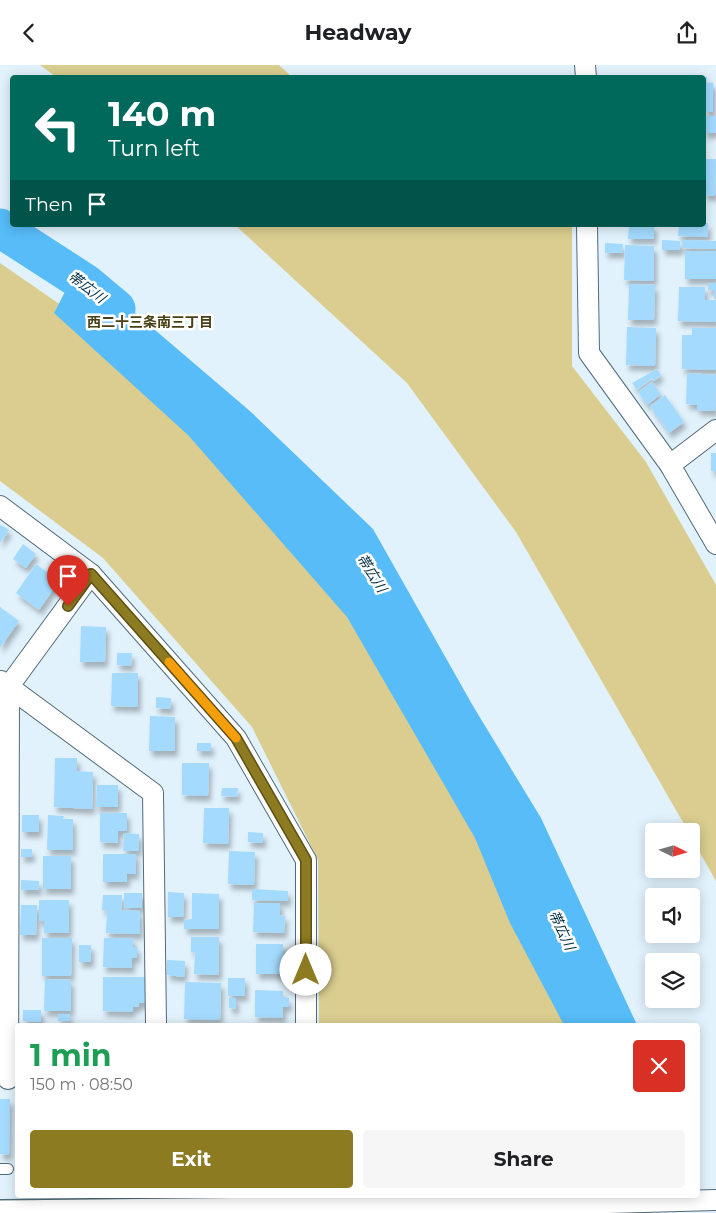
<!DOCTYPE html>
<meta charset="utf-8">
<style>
body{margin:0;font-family:Montserrat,"Noto Sans JP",sans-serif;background:#f6f6f6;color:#202124;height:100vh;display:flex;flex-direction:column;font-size:19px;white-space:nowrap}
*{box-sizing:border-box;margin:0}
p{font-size:16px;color:#757577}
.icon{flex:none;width:28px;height:28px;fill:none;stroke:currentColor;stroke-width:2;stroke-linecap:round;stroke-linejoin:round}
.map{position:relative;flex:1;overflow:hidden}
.side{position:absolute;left:15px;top:958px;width:685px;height:175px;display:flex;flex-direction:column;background:#fff;border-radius:5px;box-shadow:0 2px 12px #0003}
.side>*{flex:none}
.hud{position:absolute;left:10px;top:10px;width:696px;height:152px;border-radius:5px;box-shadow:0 2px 12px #0003;background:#00695c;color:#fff;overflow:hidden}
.needle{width:32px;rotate:95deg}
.controls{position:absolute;left:645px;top:758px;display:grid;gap:10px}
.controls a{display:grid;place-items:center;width:55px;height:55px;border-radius:5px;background:#fff;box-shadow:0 2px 12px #0003;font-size:25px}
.pin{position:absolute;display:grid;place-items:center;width:42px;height:42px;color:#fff;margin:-51px -21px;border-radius:50% 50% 50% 0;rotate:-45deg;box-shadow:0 0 5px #0007}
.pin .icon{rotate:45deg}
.me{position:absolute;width:55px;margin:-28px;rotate:0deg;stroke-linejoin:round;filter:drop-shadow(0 0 4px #0008)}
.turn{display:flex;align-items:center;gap:18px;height:105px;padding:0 15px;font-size:22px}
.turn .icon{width:65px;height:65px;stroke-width:2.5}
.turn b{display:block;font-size:35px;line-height:42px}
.then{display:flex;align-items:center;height:48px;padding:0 15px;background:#0003;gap:10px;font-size:19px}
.round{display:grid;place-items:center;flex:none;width:52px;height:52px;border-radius:5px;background:#f6f6f6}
.headline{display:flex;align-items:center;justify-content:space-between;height:85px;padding:0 15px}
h1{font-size:30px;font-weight:700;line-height:38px;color:#1e9e55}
.primary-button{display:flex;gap:10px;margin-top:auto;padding:10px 15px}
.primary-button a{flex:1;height:58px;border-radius:5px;background:#8d7b21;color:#fff;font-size:20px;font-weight:700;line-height:58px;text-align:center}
.primary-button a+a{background:#f6f6f6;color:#202124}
header{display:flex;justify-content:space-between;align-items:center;height:65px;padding:0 15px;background:#fff;font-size:22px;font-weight:700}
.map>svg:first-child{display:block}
.green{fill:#dacd8f}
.water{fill:#57bcf7}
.pier{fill:#e1f2fd}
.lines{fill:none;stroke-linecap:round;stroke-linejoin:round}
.river{stroke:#57bcf7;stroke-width:39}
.building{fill:#a3dafe;filter:url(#shadow)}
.service-casing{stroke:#526a79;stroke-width:12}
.minor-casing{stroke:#526a79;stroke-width:22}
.tertiary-casing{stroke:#526a79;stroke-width:28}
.service{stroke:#fff;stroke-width:10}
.minor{stroke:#fff;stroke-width:20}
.tertiary{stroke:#fff;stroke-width:25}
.route-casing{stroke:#5c5015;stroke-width:12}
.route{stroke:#8d7b21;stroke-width:9}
.slow{stroke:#f59e0b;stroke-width:9}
.labels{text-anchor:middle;stroke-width:5;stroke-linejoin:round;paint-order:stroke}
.water-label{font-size:14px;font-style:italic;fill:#002d44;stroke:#fff}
.neighbourhood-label{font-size:14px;font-weight:bold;fill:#484016;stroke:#fff}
</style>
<header><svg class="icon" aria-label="back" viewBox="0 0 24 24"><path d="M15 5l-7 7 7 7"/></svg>Headway<svg class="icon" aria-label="share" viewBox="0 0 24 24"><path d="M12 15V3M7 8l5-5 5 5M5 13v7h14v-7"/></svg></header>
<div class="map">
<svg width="716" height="1148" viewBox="0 0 716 1148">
<defs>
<filter id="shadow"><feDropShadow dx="3" dy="5.5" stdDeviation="2.5" flood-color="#0004"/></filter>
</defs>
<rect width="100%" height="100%" fill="#e1f2fd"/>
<g class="green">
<path d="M40,0H279L292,12H56Z"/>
<path d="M235,160H572V301L646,397L716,520V816L691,772V766H688L516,467L407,318Z"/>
<path d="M0,198L97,265L340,515L584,960H319L318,795L252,662L103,493L0,416Z"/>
</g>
<path class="water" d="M79,200L251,347L373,464L473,641L541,753L637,960H564L510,858L475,773L347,552L188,370L54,248Z"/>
<path class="pier" d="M698,1108H711L716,1117V1148H657L649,1130H698Z"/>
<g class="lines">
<path class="river" d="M0,163L85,218L116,244"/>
</g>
<g class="building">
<path d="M704,12H707V18H713V47H704Z"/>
<rect x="704" y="51" width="12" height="17"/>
<path d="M704,94H716L715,131L704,130Z"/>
<path d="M704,158H708V172L678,171L679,160H704Z"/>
<path d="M626,160H654V174H628L629,162H626Z"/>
<path d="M662,175L680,176V185H662Z"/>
<path d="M682,175L716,176V184L682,183Z"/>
<path d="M605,178L623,179L622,188H605Z"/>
<path d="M625,180L654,181V216L624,215Z"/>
<rect x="685" y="186" width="31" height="28"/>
<path d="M708,218H716V234H714V225H708Z"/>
<path d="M629,219L655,220L654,255H628Z"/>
<path d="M679,222H705V235H716V257L678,256Z"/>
<path d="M627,262L656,263L655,301L626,300Z"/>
<path d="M692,263H716V305L682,304V270H692Z"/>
<path d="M657,304L661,310L654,316L652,313L637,325L632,318Z"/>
<path d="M687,308L716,310L715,346L697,345V340L686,339Z"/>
<path d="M652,317L661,329L647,340L638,327Z"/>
<path d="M665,330L684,357L669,368L650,341Z"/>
<rect x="711" y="388" width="5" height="18"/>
<path d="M1,460L9,465L0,478V461Z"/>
<path d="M23,479L36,489L26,503L13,494Z"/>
<path d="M36,499L59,516L39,545L16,528Z"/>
<path d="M0,542L19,556L0,583Z"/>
<path d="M81,561L106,562L105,597H80Z"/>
<path d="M117,588H132L131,601L117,600Z"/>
<path d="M112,608H138V642L111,641Z"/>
<path d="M156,632L171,633V644L156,643Z"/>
<path d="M150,651L175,652V686H149Z"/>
<rect x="197" y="678" width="14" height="8"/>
<path d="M55,693H77V706L93,707L92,744L54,742Z"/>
<path d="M182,698H209L208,731L182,730Z"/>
<path d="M97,720H118V742H96Z"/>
<path d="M222,723H238L237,732L221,731Z"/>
<path d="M204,743H229L228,779L203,778Z"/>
<path d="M100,748H127V766H118V778L100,777Z"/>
<rect x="22" y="750" width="17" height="17"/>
<path d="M48,750L64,751L63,754H73V785H47Z"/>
<path d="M248,767L263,768V778L248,777Z"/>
<path d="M124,768L139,769V786H123Z"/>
<rect x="21" y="784" width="11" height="8"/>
<path d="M229,786L255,787L254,820L228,819Z"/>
<path d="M103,789H136V809H127V817H103Z"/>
<rect x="43" y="791" width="28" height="33"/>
<path d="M21,815L39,816V825H21Z"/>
<path d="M252,824L288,826V836L252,835Z"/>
<path d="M168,827L184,828L183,852H168Z"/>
<rect x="124" y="828" width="18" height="15"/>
<path d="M192,828L219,829V864H184V855L192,854Z"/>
<path d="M103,830H122L121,845L140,846V869L106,868L107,845H102Z"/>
<path d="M39,835H69V868H44V856H39Z"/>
<path d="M254,838H280V850L285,851L284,868L253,867Z"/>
<path d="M21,840H37L36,870H20Z"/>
<path d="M191,872H219V910L194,909L195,887H191Z"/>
<path d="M42,873H72L71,911H42Z"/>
<path d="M104,873H133V882H137V893H132V903L103,902Z"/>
<rect x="256" y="879" width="27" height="30"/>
<rect x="79" y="880" width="12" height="17"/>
<path d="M167,895L185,896L184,912L167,910Z"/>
<path d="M103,912H147V938H139V942H133L132,947L103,946Z"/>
<rect x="228" y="913" width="17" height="18"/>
<path d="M45,914L71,915V946H44Z"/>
<path d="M185,917L221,918L220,955L184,954Z"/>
<path d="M255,925L283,926V933H289V942H283V953L255,952Z"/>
<path d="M229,933H236V944L229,943Z"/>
<path d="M23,945H41V957L23,956Z"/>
<rect x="58" y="949" width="12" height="7"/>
<path d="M0,1034H10L9,1090L0,1089Z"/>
</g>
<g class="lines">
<g class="service-casing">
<path id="service" d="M0,1104H8"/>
</g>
<g class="minor-casing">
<g id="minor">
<path d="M585,0L586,12"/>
<path d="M587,160L589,288L670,400L716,479"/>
<path d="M670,400L716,365"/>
<path d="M0,441L91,509L236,673L306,795V960"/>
<path d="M1,616L153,728L156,960"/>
<path d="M8,1014L9,621L91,509"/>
<path d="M571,1139L716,1135"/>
</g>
</g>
<g class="tertiary-casing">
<path id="tertiary" d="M0,1148L277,1145L571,1139"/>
</g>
<use href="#service" class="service"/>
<use href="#minor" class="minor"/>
<use href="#tertiary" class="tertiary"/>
</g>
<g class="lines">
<g class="route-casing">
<path id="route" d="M68,541L91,509L236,673L306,795V905"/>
</g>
<use href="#route" class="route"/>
<path class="slow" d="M169,597L236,673"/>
</g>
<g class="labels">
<g class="water-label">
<text transform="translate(87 222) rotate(37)" y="5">帯広川</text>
<text transform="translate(372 508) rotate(58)" y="5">帯広川</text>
<text transform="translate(562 865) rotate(65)" y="5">帯広川</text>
</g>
<g class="neighbourhood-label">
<text x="150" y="262">西二十三条南三丁目</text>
</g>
</g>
</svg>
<div class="controls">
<a><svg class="needle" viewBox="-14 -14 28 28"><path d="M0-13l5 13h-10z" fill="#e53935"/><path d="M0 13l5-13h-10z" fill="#757577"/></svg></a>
<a><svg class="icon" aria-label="sound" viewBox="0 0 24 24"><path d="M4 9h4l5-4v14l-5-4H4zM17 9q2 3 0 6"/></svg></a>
<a><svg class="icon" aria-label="layers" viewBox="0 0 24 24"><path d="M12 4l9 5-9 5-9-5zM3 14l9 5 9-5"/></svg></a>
</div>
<div class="pin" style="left:68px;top:541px;background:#d93025"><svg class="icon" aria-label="arrive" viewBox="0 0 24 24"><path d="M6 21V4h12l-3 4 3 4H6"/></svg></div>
<svg class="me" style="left:306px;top:905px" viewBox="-20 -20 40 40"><circle r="19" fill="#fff"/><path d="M0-13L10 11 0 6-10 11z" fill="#8d7b21"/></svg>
<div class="hud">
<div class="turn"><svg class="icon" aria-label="left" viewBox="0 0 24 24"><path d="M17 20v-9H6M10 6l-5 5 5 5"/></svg><div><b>140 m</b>Turn left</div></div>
<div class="then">Then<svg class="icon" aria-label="arrive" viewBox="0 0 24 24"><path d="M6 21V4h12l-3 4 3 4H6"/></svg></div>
</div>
<section class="side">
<div class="headline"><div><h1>1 min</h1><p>150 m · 08:50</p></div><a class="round" style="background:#d93025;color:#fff"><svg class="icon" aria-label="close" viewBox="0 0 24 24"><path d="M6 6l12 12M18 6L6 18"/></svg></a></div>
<div class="primary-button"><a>Exit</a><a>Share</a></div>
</section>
</div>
